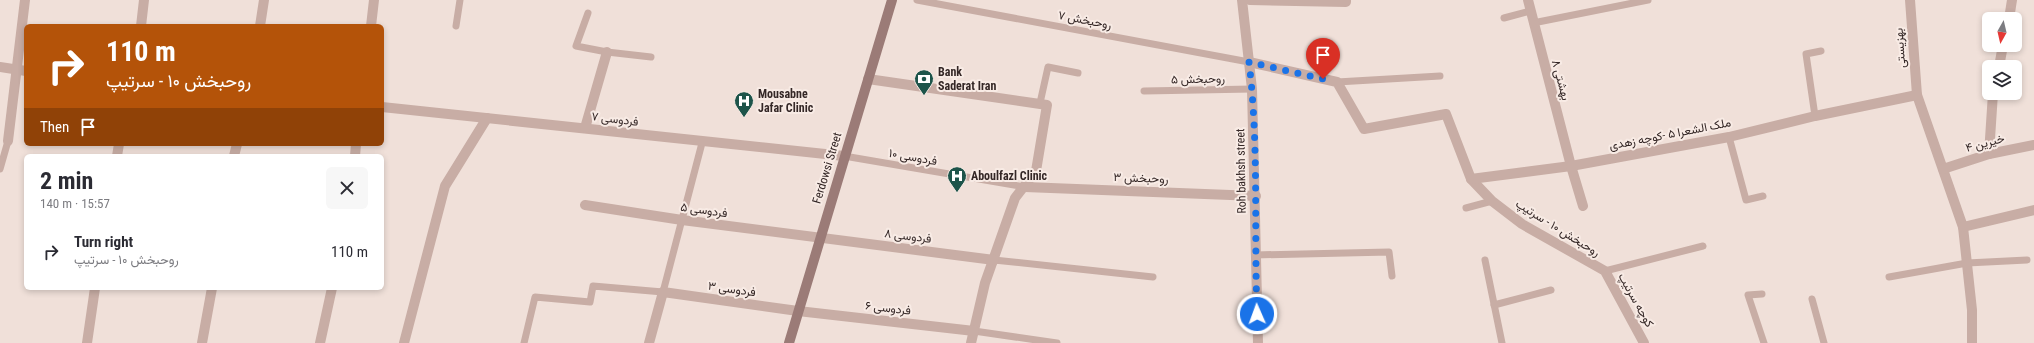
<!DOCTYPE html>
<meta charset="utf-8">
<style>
body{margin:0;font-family:"Roboto Condensed",Vazirmatn,sans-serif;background:#f7f7f7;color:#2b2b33;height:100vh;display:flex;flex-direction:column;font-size:15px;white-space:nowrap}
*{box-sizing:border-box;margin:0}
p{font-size:13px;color:#7c7c81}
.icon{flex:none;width:22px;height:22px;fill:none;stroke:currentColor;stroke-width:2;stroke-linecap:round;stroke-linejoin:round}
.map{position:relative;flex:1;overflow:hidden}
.panel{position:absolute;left:24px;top:154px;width:360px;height:136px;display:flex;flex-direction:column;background:#fff;border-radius:6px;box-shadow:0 2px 6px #0003}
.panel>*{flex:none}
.top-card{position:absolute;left:24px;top:24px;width:360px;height:122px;border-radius:6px;box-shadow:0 2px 6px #0003;background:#b45309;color:#fff;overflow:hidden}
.needle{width:26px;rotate:188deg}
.buttons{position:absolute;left:1982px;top:12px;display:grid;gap:8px}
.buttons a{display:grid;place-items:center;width:40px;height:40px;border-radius:6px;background:#fff;box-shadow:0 2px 6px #0003;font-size:20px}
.pin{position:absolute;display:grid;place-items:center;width:34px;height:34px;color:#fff;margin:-41px -17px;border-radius:50% 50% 50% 0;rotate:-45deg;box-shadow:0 0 4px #0007}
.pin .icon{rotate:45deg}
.me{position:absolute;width:44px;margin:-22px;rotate:358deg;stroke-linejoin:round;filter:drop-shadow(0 0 3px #0008)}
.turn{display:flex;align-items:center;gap:14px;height:84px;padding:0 16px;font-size:18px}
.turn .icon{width:52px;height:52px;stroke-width:2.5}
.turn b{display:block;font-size:28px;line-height:34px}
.then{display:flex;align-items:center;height:38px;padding:0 16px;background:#0003;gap:8px;font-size:15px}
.round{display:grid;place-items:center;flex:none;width:42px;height:42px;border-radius:6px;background:#f7f7f7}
.summary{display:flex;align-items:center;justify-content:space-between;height:68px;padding:0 16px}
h1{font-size:24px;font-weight:700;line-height:30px}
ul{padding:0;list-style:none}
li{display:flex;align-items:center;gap:12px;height:60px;padding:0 16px}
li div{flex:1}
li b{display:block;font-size:15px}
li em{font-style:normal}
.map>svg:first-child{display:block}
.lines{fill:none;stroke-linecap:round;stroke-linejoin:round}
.service{stroke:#c8ada5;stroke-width:7}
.minor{stroke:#c8ada5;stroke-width:10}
.tertiary{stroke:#c8ada5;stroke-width:10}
.secondary{stroke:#9b7b77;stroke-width:10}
.route{stroke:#1a73e8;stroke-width:7;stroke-dasharray:0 12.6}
.labels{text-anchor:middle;stroke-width:4;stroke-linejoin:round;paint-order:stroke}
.street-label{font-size:12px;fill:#342726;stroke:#f8ebe5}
.poi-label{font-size:12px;font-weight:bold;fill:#342726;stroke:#f8ebe5;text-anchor:start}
</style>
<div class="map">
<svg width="2034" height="343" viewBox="0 0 2034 343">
<rect width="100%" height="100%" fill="#f0e0d9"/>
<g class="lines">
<g class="service">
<path d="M917,0L1249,62"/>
<path d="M588,13L576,46L607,52L651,57"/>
<path d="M1504,18L1530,11"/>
<path d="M1533,23L1648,0"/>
<path d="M456,26L460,0"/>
<path d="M1337,82L1440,76"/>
<path d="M1144,91L1252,89"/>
<path d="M1040,103L1048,67L1078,73"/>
<path d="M1815,116L1806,54L1821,51"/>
<path d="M1729,137L1746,200L1763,196"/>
<path d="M844,156L1025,187"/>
<path d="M0,169L8,141"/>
<path d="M1466,208L1492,201"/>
<path d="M1255,255L1389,252L1392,276"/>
<path d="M994,260L1153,277"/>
<path d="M1485,260L1502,343"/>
<path d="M1605,271L1703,246"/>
<path d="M1889,277L1967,263L2027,260"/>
<path d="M1762,294L1748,295L1764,343"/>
<path d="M1812,299L1824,343"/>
<path d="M1494,305L1551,290"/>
<path d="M974,331L1057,343"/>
<path d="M524,343L535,297L590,302L593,286L663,292L702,143"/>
</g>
<g class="minor">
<path d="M1250,0L1346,2V0"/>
<path d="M1910,0L1917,95L1963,227L1972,310V343"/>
<path d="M2009,19L2012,0"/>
<path d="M141,26L144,0"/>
<path d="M260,26L264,0"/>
<path d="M371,26L374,0"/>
<path d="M1249,62L1337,82L1364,129L1446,114L1471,179L1492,201L1522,224L1605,271L1644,343"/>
<path d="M0,67L26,71"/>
<path d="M1999,67L2003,45"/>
<path d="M868,79L1047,105L1036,171L1015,198L985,283L971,343"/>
<path d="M382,107L844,156"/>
<path d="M585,128L607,52"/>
<path d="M8,141L25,0"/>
<path d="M1989,154L1993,93"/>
<path d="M117,156L119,144"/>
<path d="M234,156L237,144"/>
<path d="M355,156L356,144"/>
<path d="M1943,169L1989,154L2034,145"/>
<path d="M1471,179L1571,166L1528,0"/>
<path d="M1025,187L1256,196"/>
<path d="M585,205L682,220L994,260"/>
<path d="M1583,206L1571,166L1729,137L1815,116L1917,95"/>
<path d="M1963,227L2034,210"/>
<path d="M87,343L95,288"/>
<path d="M202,343L212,288"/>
<path d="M320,343L332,288"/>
<path d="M404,343L445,186L487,118"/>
<path d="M649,343L663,292L798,311L974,331"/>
</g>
<path class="tertiary" d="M1242,0L1252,89L1258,343"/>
<path class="secondary" d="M789,343L892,0"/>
</g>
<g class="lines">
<path class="route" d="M1257,314C1254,230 1259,145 1249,62L1323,79"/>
</g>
<defs>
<g id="bank-pin" transform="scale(1)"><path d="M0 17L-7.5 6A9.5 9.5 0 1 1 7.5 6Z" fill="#1d544a" stroke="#f8ebe5"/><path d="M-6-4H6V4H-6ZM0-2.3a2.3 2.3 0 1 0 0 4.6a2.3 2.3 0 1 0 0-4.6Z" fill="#fff"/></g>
<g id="hospital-pin" transform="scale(1)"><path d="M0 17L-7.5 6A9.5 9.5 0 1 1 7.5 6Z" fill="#1d544a" stroke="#f8ebe5"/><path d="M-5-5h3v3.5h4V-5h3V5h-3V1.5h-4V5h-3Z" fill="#fff"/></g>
</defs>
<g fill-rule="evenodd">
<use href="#bank-pin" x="924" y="79"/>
<use href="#hospital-pin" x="744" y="101"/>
<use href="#hospital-pin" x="957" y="176"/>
</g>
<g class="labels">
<g class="street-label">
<text transform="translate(1085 20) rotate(11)" y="4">روحبخش ۷</text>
<text transform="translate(1900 48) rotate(-94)" y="4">بهزیستی</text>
<text transform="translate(1198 79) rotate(-1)" y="4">روحبخش ۵</text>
<text transform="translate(1561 80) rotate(75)" y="4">بهشتی ۸</text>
<text transform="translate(615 119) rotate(7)" y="4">فردوسی ۷</text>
<text transform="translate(1670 134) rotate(-11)" y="4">ملک الشعرا ۵ -کوچه زهدی</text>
<text transform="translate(1985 143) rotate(-15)" y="4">خیرین ۴</text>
<text transform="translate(913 157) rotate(10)" y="4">فردوسی ۱۰</text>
<text transform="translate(827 168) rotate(-73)" y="4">Ferdowsi Street</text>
<text transform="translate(1241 171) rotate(-91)" y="4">Roh bakhsh street</text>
<text transform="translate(1141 178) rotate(2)" y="4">روحبخش ۳</text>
<text transform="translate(704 210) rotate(8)" y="4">فردوسی ۵</text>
<text transform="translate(1558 228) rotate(32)" y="4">روحبخش ۱۰ - سرتیپ</text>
<text transform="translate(908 236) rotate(7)" y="4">فردوسی ۸</text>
<text transform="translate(732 289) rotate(8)" y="4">فردوسی ۳</text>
<text transform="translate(1636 300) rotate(61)" y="4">کوچه سرتیپ</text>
<text transform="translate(888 308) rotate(7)" y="4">فردوسی ۶</text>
</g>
<g class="poi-label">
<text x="938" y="76">Bank<tspan x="938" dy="14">Saderat Iran</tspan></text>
<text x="758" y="98">Mousabne<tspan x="758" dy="14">Jafar Clinic</tspan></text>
<text x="971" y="180">Aboulfazl Clinic</text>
</g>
</g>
</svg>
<div class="buttons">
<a><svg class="needle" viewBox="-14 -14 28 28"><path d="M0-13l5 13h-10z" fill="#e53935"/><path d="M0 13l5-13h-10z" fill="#7c7c81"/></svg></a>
<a><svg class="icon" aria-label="layers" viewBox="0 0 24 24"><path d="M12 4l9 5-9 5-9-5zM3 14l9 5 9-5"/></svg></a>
</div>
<div class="pin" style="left:1323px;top:79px;background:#d93025"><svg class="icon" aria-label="arrive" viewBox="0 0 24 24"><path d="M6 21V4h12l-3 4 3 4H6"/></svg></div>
<svg class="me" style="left:1257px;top:314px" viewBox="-20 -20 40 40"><circle r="17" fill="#1a73e8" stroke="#fff" stroke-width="3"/><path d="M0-11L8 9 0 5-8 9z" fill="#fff"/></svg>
<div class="top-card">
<div class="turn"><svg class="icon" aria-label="right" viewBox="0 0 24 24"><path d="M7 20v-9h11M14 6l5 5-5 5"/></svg><div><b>110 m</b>روحبخش ۱۰ - سرتیپ</div></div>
<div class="then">Then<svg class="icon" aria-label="arrive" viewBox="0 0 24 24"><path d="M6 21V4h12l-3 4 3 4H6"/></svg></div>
</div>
<section class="panel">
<div class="summary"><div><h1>2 min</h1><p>140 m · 15:57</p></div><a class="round"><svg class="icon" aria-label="close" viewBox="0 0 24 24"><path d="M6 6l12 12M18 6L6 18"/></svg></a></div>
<ul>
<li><svg class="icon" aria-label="right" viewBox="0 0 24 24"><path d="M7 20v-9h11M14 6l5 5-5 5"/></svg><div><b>Turn right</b><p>روحبخش ۱۰ - سرتیپ</p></div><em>110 m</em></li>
</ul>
</section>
</div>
